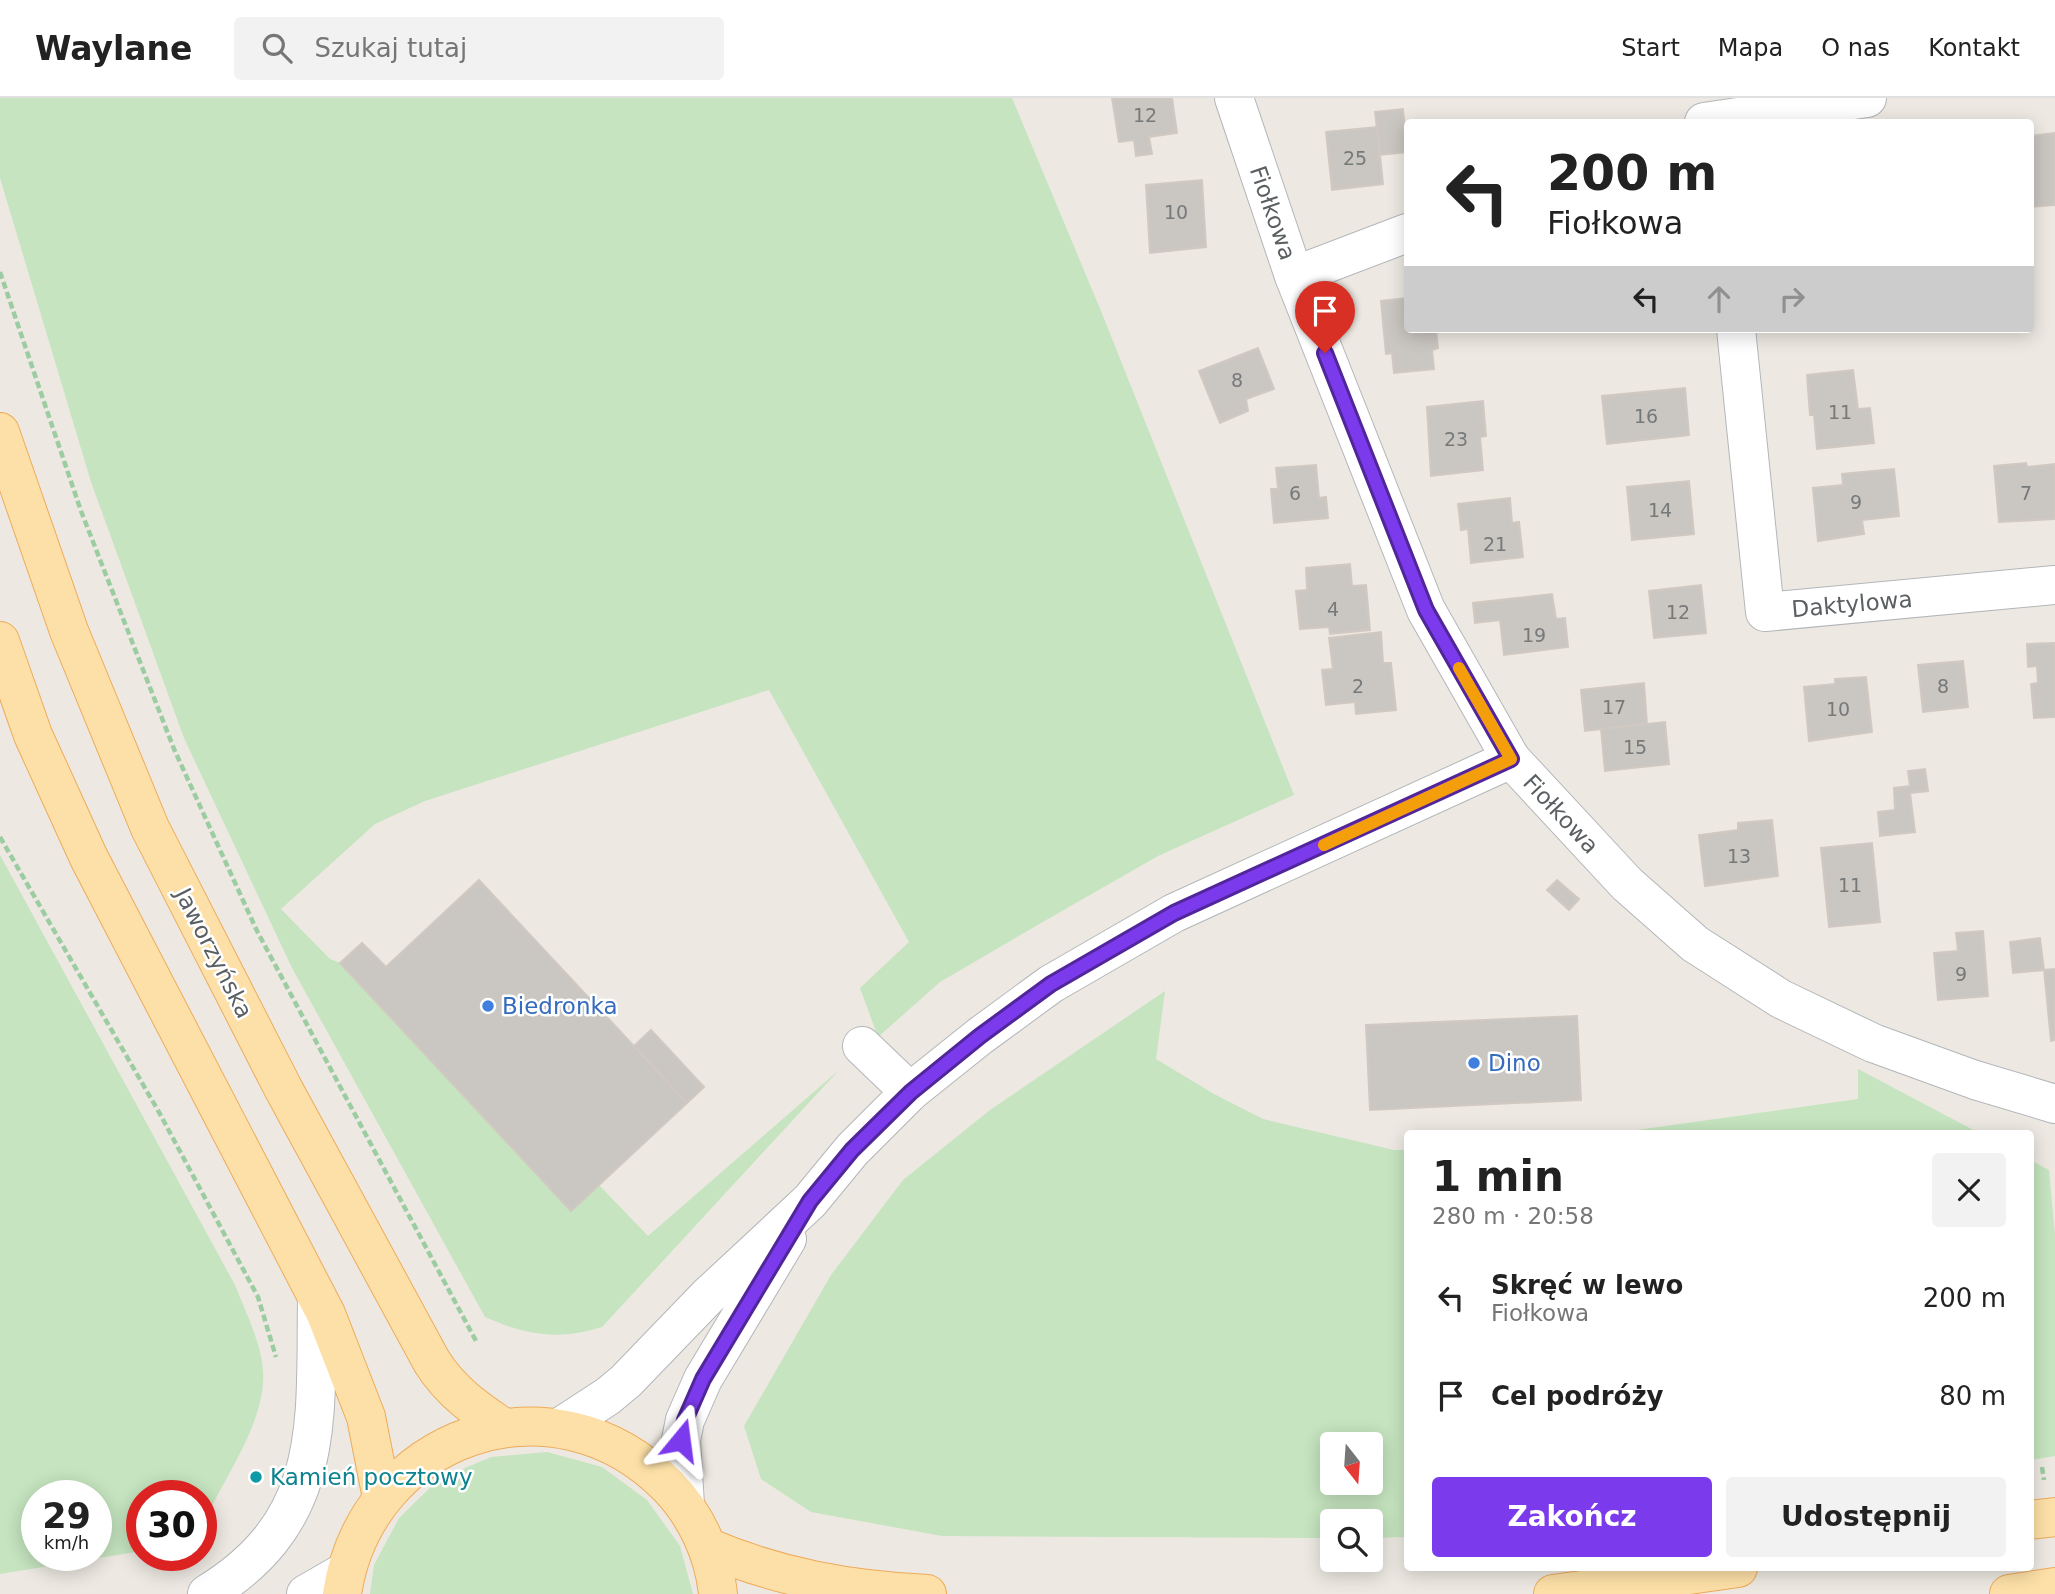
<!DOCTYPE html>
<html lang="pl">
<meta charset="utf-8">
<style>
body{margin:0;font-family:"DejaVu Sans",sans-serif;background:#f2f2f2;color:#222;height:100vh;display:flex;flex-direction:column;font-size:26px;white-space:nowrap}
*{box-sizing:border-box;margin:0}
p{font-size:23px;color:#767676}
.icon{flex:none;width:38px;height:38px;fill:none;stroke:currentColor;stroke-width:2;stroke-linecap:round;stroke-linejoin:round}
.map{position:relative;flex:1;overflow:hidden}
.sheet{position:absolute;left:1404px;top:1032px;width:630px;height:441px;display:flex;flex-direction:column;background:#fff;border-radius:7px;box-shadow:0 4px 18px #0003}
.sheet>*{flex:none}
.banner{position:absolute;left:1404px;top:21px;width:630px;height:214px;border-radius:7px;box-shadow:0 4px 18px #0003;background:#fff;color:#222;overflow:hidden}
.needle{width:46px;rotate:163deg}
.buttons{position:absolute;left:1320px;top:1334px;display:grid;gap:14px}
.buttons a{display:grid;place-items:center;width:63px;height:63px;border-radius:7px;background:#fff;box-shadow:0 4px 18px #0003;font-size:35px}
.speed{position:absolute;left:21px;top:1382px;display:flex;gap:14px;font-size:35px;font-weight:700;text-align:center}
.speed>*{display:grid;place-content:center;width:91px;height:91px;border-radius:50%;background:#fff;box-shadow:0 4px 18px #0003;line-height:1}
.speed small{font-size:18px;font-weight:400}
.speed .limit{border:10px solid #d22;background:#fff;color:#111}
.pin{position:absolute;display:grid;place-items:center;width:60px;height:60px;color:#fff;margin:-72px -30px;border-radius:50% 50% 50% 0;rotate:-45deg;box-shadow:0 0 7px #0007}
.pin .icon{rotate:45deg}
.me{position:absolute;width:77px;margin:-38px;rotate:16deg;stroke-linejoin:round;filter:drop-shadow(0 0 5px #0008)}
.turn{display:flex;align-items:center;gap:24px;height:147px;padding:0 28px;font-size:32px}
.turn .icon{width:91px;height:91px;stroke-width:2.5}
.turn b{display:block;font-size:49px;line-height:60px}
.lanes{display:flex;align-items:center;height:66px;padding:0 28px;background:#0003;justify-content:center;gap:35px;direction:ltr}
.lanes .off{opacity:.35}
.round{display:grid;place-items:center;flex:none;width:74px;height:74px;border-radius:7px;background:#f2f2f2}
.summary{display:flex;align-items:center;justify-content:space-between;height:119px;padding:0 28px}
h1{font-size:42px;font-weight:800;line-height:52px}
.primary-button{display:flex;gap:14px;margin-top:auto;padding:14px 28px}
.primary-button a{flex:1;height:80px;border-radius:7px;background:#7c3aed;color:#fff;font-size:28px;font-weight:800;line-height:80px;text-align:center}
.primary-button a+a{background:#f2f2f2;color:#222}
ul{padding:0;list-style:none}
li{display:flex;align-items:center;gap:21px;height:98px;padding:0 28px}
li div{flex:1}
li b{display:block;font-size:26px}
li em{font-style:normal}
header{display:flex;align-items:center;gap:42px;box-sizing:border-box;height:98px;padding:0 35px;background:#fff;border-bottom:2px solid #e0e0e0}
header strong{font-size:33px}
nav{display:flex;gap:38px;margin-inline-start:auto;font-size:24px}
.search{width:490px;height:63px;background:#f2f2f2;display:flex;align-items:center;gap:18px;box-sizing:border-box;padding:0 24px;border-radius:7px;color:#767676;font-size:26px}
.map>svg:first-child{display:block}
.green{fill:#c5e4bf;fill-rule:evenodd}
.building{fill:#cac6c1;stroke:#d1c9c1;stroke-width:2}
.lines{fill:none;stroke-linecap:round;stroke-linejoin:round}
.minor-casing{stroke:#b3b6b9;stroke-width:40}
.major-casing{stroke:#edab5b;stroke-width:40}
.path{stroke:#9ccca1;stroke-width:4.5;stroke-dasharray:7 3.5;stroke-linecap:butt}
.minor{stroke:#fff;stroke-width:38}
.major{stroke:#fde0a7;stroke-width:38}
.route-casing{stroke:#51269a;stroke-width:18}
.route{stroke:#7c3aed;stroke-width:12}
.slow{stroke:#f59e0b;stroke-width:12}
.shop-dot{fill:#3f7fe0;stroke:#fff;stroke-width:2.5}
.culture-dot{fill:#0f9aa8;stroke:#fff;stroke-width:2.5}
.labels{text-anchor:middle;stroke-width:5;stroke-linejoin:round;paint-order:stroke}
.number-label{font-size:19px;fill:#76797a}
.street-label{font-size:23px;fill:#5a5f62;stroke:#fff}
.shop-label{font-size:23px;fill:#366cbe;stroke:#fff;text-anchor:start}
.culture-label{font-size:23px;fill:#0d838f;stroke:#fff;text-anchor:start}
</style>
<header>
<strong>Waylane</strong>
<div class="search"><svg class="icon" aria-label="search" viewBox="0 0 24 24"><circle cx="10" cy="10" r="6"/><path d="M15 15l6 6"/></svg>Szukaj tutaj</div>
<nav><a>Start</a><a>Mapa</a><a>O nas</a><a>Kontakt</a></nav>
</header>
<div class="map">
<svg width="2055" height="1496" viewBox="0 0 2055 1496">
<rect width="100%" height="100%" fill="#ede9e2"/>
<g class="green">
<path d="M0,0H1012L1101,213L1294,697L1158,758L1041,825L940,884L878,939L860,890L909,844L769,592L425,703L375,726L281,811L330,861L340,865L571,1113L599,1087L648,1138L839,972L602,1229C557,1243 526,1237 485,1219L292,870L184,640L91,384L0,80Z"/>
<path d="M0,757L235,1187C246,1215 266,1254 263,1285C260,1328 231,1370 212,1408L201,1420V1398H142V1453L0,1476ZM96,1398V1458H37V1398Z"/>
<path d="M1165,893L1156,961L1214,996L1263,1021L1394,1052H1407V1439L1370,1440V1423H1332V1440L942,1438L811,1414L761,1381L744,1328L831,1177L903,1082L990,1012ZM1332,1346H1370V1384H1332Z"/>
<path d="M1858,971L1981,1036H1608L1858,1001Z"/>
<path d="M2030,1062L2049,1072L2055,1137V1358L2030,1362Z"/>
<path d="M547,1354L602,1369L647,1402L680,1448L693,1496H370L374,1467L399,1420L439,1381L491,1359Z"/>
</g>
<g class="building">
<path d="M1112,0H1172L1177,35L1149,39L1152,56L1136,58L1134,42L1119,44Z"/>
<path d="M1403,11L1407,54L1380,57L1375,14Z"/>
<path d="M1377,29L1383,86L1332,92L1326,34Z"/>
<path d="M2055,35V107L2030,109V38Z"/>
<path d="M1202,82L1206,149L1150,155L1146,87Z"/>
<path d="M1407,200V231H1436L1438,250L1432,252L1434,271L1394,275L1392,255L1386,256L1381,203Z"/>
<path d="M1258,250L1274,291L1246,301L1248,313L1220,325L1199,273Z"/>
<path d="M1853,272L1858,311L1870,310L1874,345L1817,351L1814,317H1810L1807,277Z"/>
<path d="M1685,290L1689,337L1607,346L1602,298Z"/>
<path d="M1483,303L1486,338L1480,339L1483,372L1431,378L1427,309Z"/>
<path d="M2026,365L2027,369L2055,366V421L1999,424L1994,368Z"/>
<path d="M1316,367L1319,400L1326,399L1328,420L1274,425L1271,391H1278L1276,370Z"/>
<path d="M1894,371L1899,418L1862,422L1864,436L1818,443L1813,390L1843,387L1842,376Z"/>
<path d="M1689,383L1694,436L1632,442L1627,389Z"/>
<path d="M1510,400L1512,425L1519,424L1523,459L1471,465L1468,431L1461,432L1458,406Z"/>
<path d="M1350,466L1352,488L1366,487L1370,532L1330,536L1329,529L1300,531L1296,493L1307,492L1306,470Z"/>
<path d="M1701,487L1706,535L1654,540L1649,493Z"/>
<path d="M1552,496L1556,521L1565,520L1568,549L1504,557L1500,522L1475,525L1473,505Z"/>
<path d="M1381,534L1383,565H1391L1396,612L1356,616L1355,604L1326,607L1322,572L1333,571L1329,540Z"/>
<path d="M2055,545V619L2034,620L2031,586L2038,585L2037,568L2028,569L2027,546Z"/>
<path d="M1963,563L1968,609L1923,614L1918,567Z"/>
<path d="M1866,579L1872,634L1809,643L1804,589L1835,586V581Z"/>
<path d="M1644,585L1647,626L1585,633L1581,592Z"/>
<path d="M1665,624L1669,666L1605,673L1601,631Z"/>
<path d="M1925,671L1928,693L1910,695L1915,734L1880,738L1878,714L1895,712L1894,690L1910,688L1908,673Z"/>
<path d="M1772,722L1778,778L1705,788L1699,737L1738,732V725Z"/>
<path d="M1872,745L1880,824L1829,829L1821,750Z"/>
<path d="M479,782L687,1005L571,1113L340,865L362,845L386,869Z"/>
<path d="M1557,782L1579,801L1569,812L1547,792Z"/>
<path d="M1983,833L1988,898L1938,902L1934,855L1958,853L1956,835Z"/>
<path d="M2040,840L2044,872L2013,875L2010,844Z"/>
<path d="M2055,871V942L2051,943L2044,872Z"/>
<path d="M1577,918L1581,1002L1370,1012L1366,927Z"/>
<path d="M651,932L704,989L687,1005L634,948Z"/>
</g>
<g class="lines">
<g class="minor-casing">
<g id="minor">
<path d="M1234,0L1294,178L1426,512L1511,661L1627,786L1695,846L1781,901L1873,945L1975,982L2055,1006"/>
<path d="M1704,24L1867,0"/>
<path d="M1294,178L1407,135"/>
<path d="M1736,231L1765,514L2055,487"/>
<path d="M862,948L910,994"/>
<path d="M559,1330L608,1298L626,1283L708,1198L810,1103L852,1052L910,994L980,938L1051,886L1174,815L1511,661"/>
<path d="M685,1407L681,1342L685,1322L703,1281L787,1141"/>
<path d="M207,1496C328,1422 315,1324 317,1199"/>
<path d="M306,1496L346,1473"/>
</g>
</g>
<g class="major-casing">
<g id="major">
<path d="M0,334L69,533L150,730L283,990L432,1264C451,1294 476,1311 504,1330"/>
<path d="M0,543L33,637L89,760L326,1216L366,1319L382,1400"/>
<path d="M2030,1422L2055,1419"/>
<path d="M707,1449C780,1480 849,1492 927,1496"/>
<path d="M342,1496C366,1337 553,1271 668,1388C696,1417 714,1456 718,1496"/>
<path d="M1553,1496L1738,1470"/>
<path d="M2009,1496L2055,1489"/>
</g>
</g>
<g class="path">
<path d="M0,174L81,413L174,651L257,833L476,1243"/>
<path d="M0,739L160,1016L258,1199L276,1259"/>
<path d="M2042,1369L2044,1382"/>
</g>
<use href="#minor" class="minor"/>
<use href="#major" class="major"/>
</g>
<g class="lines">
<g class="route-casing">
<path id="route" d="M681,1342L685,1322L703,1281L810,1103L852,1052L911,994L980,938L1051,886L1174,815L1511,661L1426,512L1325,255"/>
</g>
<use href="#route" class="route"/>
<path class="slow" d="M1324,747L1511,661L1459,570"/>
</g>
<g class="shop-dot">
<circle cx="488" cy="908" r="7"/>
<circle cx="1474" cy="965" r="7"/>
</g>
<circle class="culture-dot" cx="256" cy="1379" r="7"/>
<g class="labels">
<g class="number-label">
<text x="1145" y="24">12</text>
<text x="1355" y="67">25</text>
<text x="1176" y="121">10</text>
<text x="1237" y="289">8</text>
<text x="1840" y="321">11</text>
<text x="1646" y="325">16</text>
<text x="1456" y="348">23</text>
<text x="1295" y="402">6</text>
<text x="2026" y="402">7</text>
<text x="1856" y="411">9</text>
<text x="1660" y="419">14</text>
<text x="1495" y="453">21</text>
<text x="1333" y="518">4</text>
<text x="1678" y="521">12</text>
<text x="1534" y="544">19</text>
<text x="1358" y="595">2</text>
<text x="1943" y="595">8</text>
<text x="1614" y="616">17</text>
<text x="1838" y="618">10</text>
<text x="1635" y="656">15</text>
<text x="1739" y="765">13</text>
<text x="1850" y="794">11</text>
<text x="1961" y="883">9</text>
</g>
<g class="street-label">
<text transform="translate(1273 115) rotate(71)" y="8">Fiołkowa</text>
<text transform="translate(1852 506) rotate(-5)" y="8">Daktylowa</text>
<text transform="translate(1561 716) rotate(47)" y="8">Fiołkowa</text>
<text transform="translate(214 855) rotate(63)" y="8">Jaworzyńska</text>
</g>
<g class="shop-label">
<text x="502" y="916">Biedronka</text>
<text x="1488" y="973">Dino</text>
</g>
<g class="culture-label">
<text x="270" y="1387">Kamień pocztowy</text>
</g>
</g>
</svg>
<div class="buttons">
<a><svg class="needle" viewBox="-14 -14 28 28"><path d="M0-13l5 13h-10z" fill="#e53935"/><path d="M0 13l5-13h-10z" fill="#767676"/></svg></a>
<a><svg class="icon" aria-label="search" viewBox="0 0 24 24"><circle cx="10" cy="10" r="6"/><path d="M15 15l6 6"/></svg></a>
</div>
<div class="speed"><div>29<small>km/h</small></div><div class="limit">30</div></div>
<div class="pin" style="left:1325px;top:255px;background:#d93025"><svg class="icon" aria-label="arrive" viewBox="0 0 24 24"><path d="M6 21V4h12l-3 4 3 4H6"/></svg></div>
<svg class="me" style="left:681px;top:1342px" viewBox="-20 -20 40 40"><path d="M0-17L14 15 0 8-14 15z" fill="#7c3aed" stroke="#fff" stroke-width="4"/></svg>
<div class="banner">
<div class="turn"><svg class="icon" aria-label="left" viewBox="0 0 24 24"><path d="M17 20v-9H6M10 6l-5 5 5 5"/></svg><div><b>200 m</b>Fiołkowa</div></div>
<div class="lanes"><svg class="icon" aria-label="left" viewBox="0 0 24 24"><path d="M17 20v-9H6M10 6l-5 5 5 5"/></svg><svg class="icon off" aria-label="ahead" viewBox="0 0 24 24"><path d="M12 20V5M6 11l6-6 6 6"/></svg><svg class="icon off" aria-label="right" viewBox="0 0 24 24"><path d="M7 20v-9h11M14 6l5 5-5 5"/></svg></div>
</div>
<section class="sheet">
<div class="summary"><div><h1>1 min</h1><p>280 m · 20:58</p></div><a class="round"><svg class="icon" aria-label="close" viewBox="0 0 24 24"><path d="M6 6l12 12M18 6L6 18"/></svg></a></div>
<ul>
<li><svg class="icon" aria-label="left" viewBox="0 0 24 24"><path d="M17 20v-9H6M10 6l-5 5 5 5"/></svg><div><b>Skręć w lewo</b><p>Fiołkowa</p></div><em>200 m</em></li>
<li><svg class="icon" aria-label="arrive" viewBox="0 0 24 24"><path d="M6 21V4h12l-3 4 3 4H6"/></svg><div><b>Cel podróży</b></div><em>80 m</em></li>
</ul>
<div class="primary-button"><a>Zakończ</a><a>Udostępnij</a></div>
</section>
</div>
